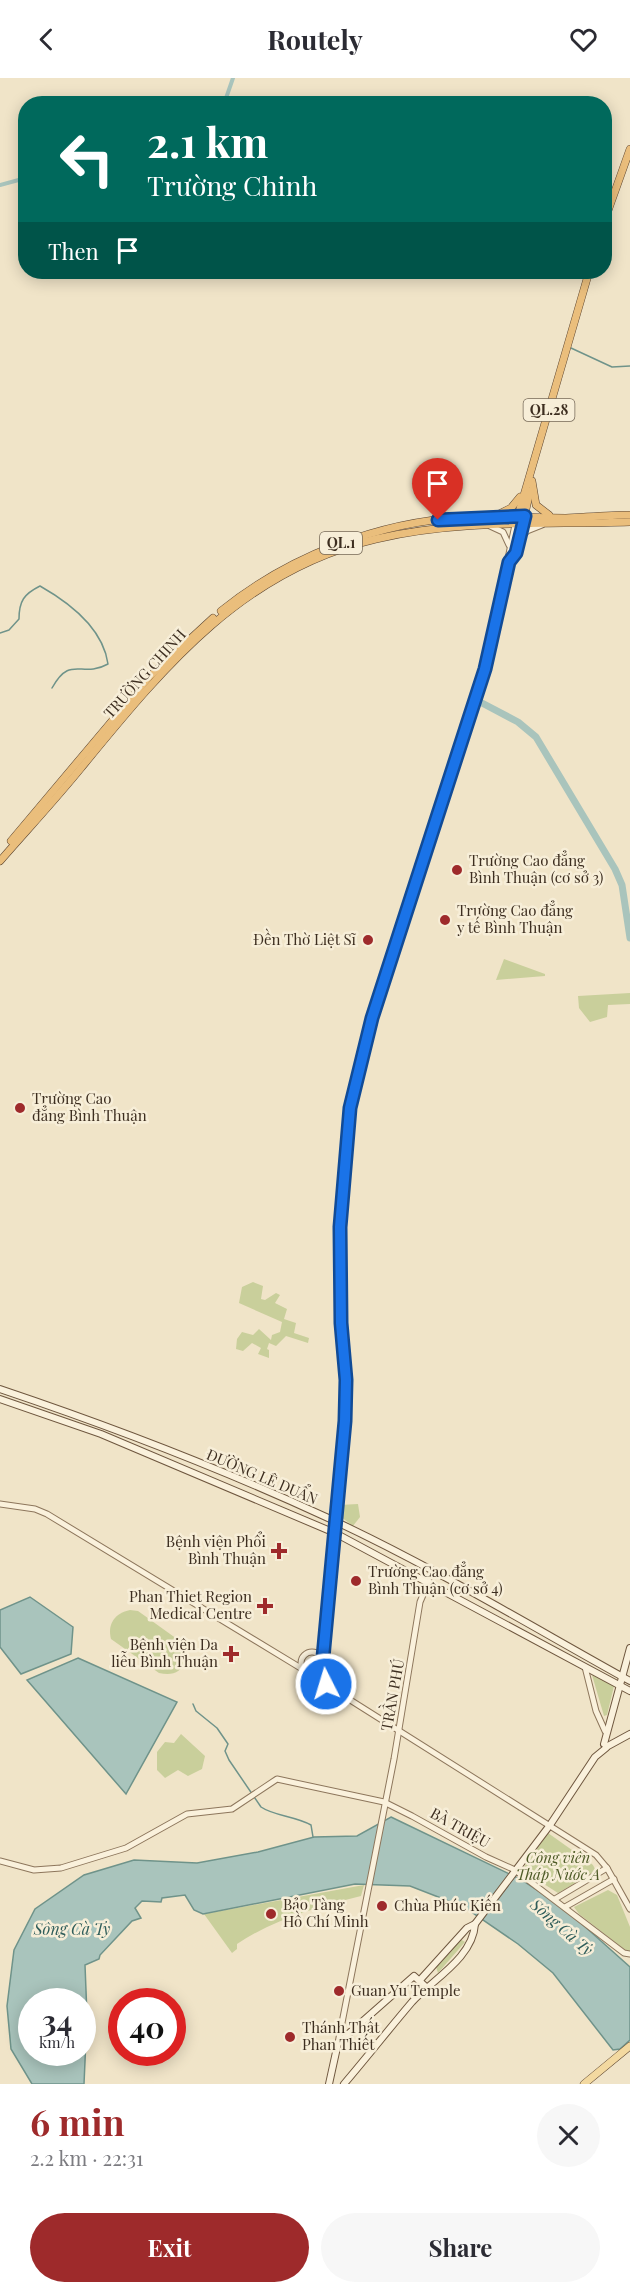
<!DOCTYPE html>
<meta charset="utf-8">
<style>
body{margin:0;font-family:"Playfair Display",serif;background:#f7f7f7;color:#2b2b33;height:100vh;display:flex;flex-direction:column;font-size:22px;white-space:nowrap}
*{box-sizing:border-box;margin:0}
p{font-size:20px;color:#7c7c81}
.icon{flex:none;width:33px;height:33px;fill:none;stroke:currentColor;stroke-width:2;stroke-linecap:round;stroke-linejoin:round}
.map{position:relative;height:2006px;overflow:hidden}
.sheet{display:flex;flex-direction:column;background:#fff;flex:1}
.sheet>*{flex:none}
.guide{position:absolute;left:18px;top:18px;width:594px;height:183px;border-radius:24px;box-shadow:0 3px 15px #0003;background:#00695c;color:#fff;overflow:hidden}
.speed{position:absolute;left:18px;top:1910px;display:flex;gap:12px;font-size:30px;font-weight:700;text-align:center}
.speed>*{display:grid;place-content:center;width:78px;height:78px;border-radius:50%;background:#fff;box-shadow:0 3px 15px #0003;line-height:1}
.speed small{font-size:15px;font-weight:400}
.speed .limit{border:9px solid #d22;background:#fff;color:#111}
.pin{position:absolute;display:grid;place-items:center;width:51px;height:51px;color:#fff;margin:-62px -26px;border-radius:50% 50% 50% 0;rotate:-45deg;box-shadow:0 0 6px #0007}
.pin .icon{rotate:45deg}
.me{position:absolute;width:66px;margin:-33px;rotate:355deg;stroke-linejoin:round;filter:drop-shadow(0 0 4px #0008)}
.turn{display:flex;align-items:center;gap:21px;height:126px;padding:0 30px;font-size:27px}
.turn .icon{width:78px;height:78px;stroke-width:2.5}
.turn b{display:block;font-size:42px;line-height:51px}
.then{display:flex;align-items:center;height:57px;padding:0 30px;background:#0003;gap:12px;font-size:22px}
.round{display:grid;place-items:center;flex:none;width:63px;height:63px;border-radius:32px;background:#f7f7f7}
.overview{display:flex;align-items:center;justify-content:space-between;height:102px;padding:0 30px}
h1{font-size:36px;font-weight:700;line-height:45px;color:#9e2a2b}
.primary-button{display:flex;gap:12px;margin-top:auto;padding:12px 30px}
.primary-button a{flex:1;height:69px;border-radius:36px;background:#9e2a2b;color:#fff;font-size:24px;font-weight:700;line-height:69px;text-align:center}
.primary-button a+a{background:#f7f7f7;color:#2b2b33}
header{display:flex;justify-content:space-between;align-items:center;height:78px;padding:0 30px;background:#fff;font-size:27px;font-weight:700}
.map>svg:first-child{display:block}
.green{fill:#c9cf9b}
.water{fill:#a9c4bc;stroke:#6f938a;stroke-width:1.5;fill-rule:evenodd}
.lines{fill:none;stroke-linecap:round;stroke-linejoin:round}
.stream{stroke:#6f938a;stroke-width:1.5}
.canal{stroke:#a9c4bc;stroke-width:4}
.river{stroke:#a9c4bc;stroke-width:7}
.tertiary-casing{stroke:#8d765c;stroke-width:7}
.secondary-casing{stroke:#6f573f;stroke-width:8}
.primary-casing{stroke:#5b4430;stroke-width:8}
.trunk-casing{stroke:#5b4430;stroke-width:8}
.tertiary{stroke:#faf1dc;stroke-width:5}
.secondary{stroke:#faf1dc;stroke-width:6}
.primary{stroke:#f3d9a0;stroke-width:7}
.trunk{stroke:#eabe7c;stroke-width:7}
.route-casing{stroke:#114b97;stroke-width:15}
.route{stroke:#1a73e8;stroke-width:10}
.poi-dot{fill:#9e2a2b;stroke:#f7eed8;stroke-width:2}
.labels{text-anchor:middle;stroke-width:5;stroke-linejoin:round;paint-order:stroke}
.shield{fill:#f7eed8;stroke:#756857;stroke-width:1.5}
.shield-label{font-size:14px;font-weight:bold;fill:#3d2e20}
.street-label{font-size:15px;fill:#3d2e20;stroke:#f7eed8}
.poi-label{font-size:15px;fill:#3d2e20;stroke:#f7eed8;text-anchor:start}
.park-label{font-size:15px;font-style:italic;fill:#4d5a26;stroke:#f7eed8}
.water-label{font-size:16px;font-style:italic;fill:#2f5d5a;stroke:#f7eed8}
</style>
<header><svg class="icon" aria-label="back" viewBox="0 0 24 24"><path d="M15 5l-7 7 7 7"/></svg>Routely<svg class="icon" aria-label="heart" viewBox="0 0 24 24"><path d="M12 20l-8-8c-3-5 5-10 8-4 3-6 11-1 8 4z"/></svg></header>
<div class="map">
<svg width="630" height="2006" viewBox="0 0 630 2006">
<rect width="100%" height="100%" fill="#f0e4c8"/>
<g class="green">
<path d="M504,881L545,896V898L496,902Z"/>
<path d="M630,915V926L608,927L607,939L590,944L579,930L578,918Z"/>
<path d="M253,1204L263,1208L261,1221L265,1222L276,1215L280,1217L275,1225L287,1231L284,1241L296,1245L294,1255L309,1260L308,1265L286,1258L276,1268L269,1265L267,1271L269,1272V1280L258,1276L261,1270L252,1265L243,1273L236,1271L237,1261L242,1254L253,1257L259,1251L271,1262L272,1257L280,1254L282,1244L239,1225L242,1209Z"/>
<path d="M358,1426L360,1439L353,1448L341,1439L339,1427Z"/>
<path d="M130,1532L138,1533L184,1566L186,1582C181,1595 172,1598 159,1595L111,1561C107,1546 115,1535 130,1532Z"/>
<path d="M592,1597L614,1608L607,1637L604,1638Z"/>
<path d="M181,1656L205,1678L202,1691L188,1698L178,1692L165,1700L157,1692V1674L165,1664L174,1665Z"/>
<path d="M548,1755L593,1787L596,1793L558,1815L522,1792Z"/>
<path d="M364,1807L361,1818C318,1829 274,1841 237,1866V1871L232,1875L204,1836Z"/>
<path d="M608,1812L617,1817L630,1849V1876L579,1836L574,1829Z"/>
<path d="M460,1861L465,1864L438,1895L436,1889Z"/>
</g>
<g class="water">
<path d="M30,1519L73,1549L71,1576L21,1596L0,1569V1532Z"/>
<path d="M78,1580L177,1624L126,1716L27,1602Z"/>
<path d="M391,1739L522,1802L563,1829L630,1889V1962L620,1971L613,1972L553,1895L518,1866L464,1829L410,1808L355,1806L203,1836L194,1832L185,1817L162,1820L161,1824L142,1823L135,1830L141,1840L132,1843L100,1877L99,1881L85,1887L87,1938L84,2006H32L11,1971L7,1928L14,1872L35,1831L84,1797L134,1782L197,1785L258,1774L314,1759L357,1758ZM32,1923H82V1974H32Z"/>
</g>
<g class="lines">
<g class="stream">
<path d="M571,270L612,289L630,288"/>
<path d="M0,555L9,552L19,541C19,523 24,516 40,508C70,525 103,550 108,586C81,601 71,576 52,610"/>
<path d="M193,1626L196,1633L217,1650L228,1666L225,1673L229,1682L261,1729C274,1738 295,1738 311,1747L313,1759"/>
</g>
<g class="canal">
<path d="M224,26L233,0"/>
<path d="M0,107L26,100"/>
</g>
<path class="river" d="M482,625L518,644L536,659L615,791L622,807L630,860"/>
<g class="tertiary-casing">
<g id="tertiary">
<path d="M490,448L503,454L509,467"/>
<path d="M521,460L527,453L542,447"/>
<path d="M510,483L516,475L523,447"/>
<path d="M0,1426L35,1431L47,1436L304,1592"/>
<circle cx="312" cy="1585" r="11"/>
<path d="M323,1583L345,1343L346,1302L341,1245V1149L350,1030L372,940L485,591L515,447"/>
<path d="M585,1589L596,1633L605,1653"/>
<path d="M322,1590L326,1606"/>
<path d="M309,1596L596,1777L607,1790L630,1831"/>
<path d="M0,1783L34,1792L61,1790L126,1770L187,1736L232,1731L277,1701L384,1724L412,1738L486,1779L515,1792L624,1875L630,1876"/>
<path d="M555,1821L607,1790"/>
<path d="M565,1829L614,1801"/>
<path d="M338,1965L394,1681L420,1524L429,1503"/>
</g>
</g>
<g class="secondary-casing">
<g id="secondary">
<path d="M0,1311C110,1348 220,1390 326,1439C430,1487 529,1547 630,1603"/>
<path d="M0,1321L101,1356L335,1455L630,1613"/>
<path d="M604,1666L630,1570"/>
<path d="M608,1668L630,1656"/>
<path d="M420,1902L467,1850L475,1846"/>
<path d="M329,2006L338,1965L414,1898L427,1910"/>
<path d="M344,2006C367,1979 389,1951 412,1924C432,1902 473,1880 475,1846L550,1747L595,1679L606,1670"/>
</g>
</g>
<g class="primary-casing">
<path id="primary" d="M584,2006L630,1968"/>
</g>
<g class="trunk-casing">
<g id="trunk">
<path d="M604,144L630,71"/>
<path d="M532,403L536,427L549,437"/>
<path d="M499,436L511,430L520,419"/>
<path d="M524,440L530,413"/>
<path d="M517,441L589,194"/>
<path d="M221,533C289,478 378,444 465,439C499,438 532,440 566,440C587,439 609,437 630,437"/>
<path d="M11,763L149,599L213,540"/>
<path d="M0,783C27,752 55,722 81,690C164,589 242,492 376,461C459,441 545,447 630,444"/>
</g>
</g>
<use href="#tertiary" class="tertiary"/>
<use href="#secondary" class="secondary"/>
<use href="#primary" class="primary"/>
<use href="#trunk" class="trunk"/>
</g>
<g class="lines">
<g class="route-casing">
<path id="route" d="M326,1606L322,1590L345,1343L346,1302L341,1245L340,1149L350,1030L372,940L485,591L509,484L516,475L525,438L438,442"/>
</g>
<use href="#route" class="route"/>
</g>
<g class="poi-dot">
<circle cx="457" cy="792" r="6"/>
<circle cx="445" cy="842" r="6"/>
<circle cx="368" cy="862" r="6"/>
<circle cx="20" cy="1030" r="6"/>
<path d="M276 1464h6v6h6v6h-6v6h-6v-6h-6v-6h6z"/>
<circle cx="356" cy="1503" r="6"/>
<path d="M262 1519h6v6h6v6h-6v6h-6v-6h-6v-6h6z"/>
<path d="M228 1567h6v6h6v6h-6v6h-6v-6h-6v-6h6z"/>
<circle cx="382" cy="1828" r="6"/>
<circle cx="271" cy="1836" r="6"/>
<circle cx="339" cy="1913" r="6"/>
<circle cx="290" cy="1959" r="6"/>
</g>
<g class="labels">
<g class="shield">
<rect x="523.5" y="321" width="51" height="22" rx="4.5"/>
<rect x="320" y="454" width="42" height="22" rx="4.5"/>
</g>
<g class="shield-label">
<text x="549" y="337">QL.28</text>
<text x="341" y="470">QL.1</text>
</g>
<g class="street-label">
<text transform="translate(145 596) rotate(-48)" y="5">TRƯỜNG CHINH</text>
<text transform="translate(262 1399) rotate(23)" y="5">ĐƯỜNG LÊ DUẨN</text>
<text transform="translate(393 1617) rotate(-80)" y="5">TRẦN PHÚ</text>
<text transform="translate(460 1750) rotate(29)" y="5">BÀ TRIỆU</text>
</g>
<g class="poi-label">
<text x="469" y="788">Trường Cao đẳng<tspan x="469" dy="17">Bình Thuận (cơ sở 3)</tspan></text>
<text x="457" y="838">Trường Cao đẳng<tspan x="457" dy="17">y tế Bình Thuận</tspan></text>
<text x="356" y="867" text-anchor="end">Đền Thờ Liệt Sĩ</text>
<text x="32" y="1026">Trường Cao<tspan x="32" dy="17">đẳng Bình Thuận</tspan></text>
<text x="266" y="1469" text-anchor="end">Bệnh viện Phổi<tspan x="266" dy="17">Bình Thuận</tspan></text>
<text x="368" y="1499">Trường Cao đẳng<tspan x="368" dy="17">Bình Thuận (cơ sở 4)</tspan></text>
<text x="252" y="1524" text-anchor="end">Phan Thiet Region<tspan x="252" dy="17">Medical Centre</tspan></text>
<text x="218" y="1572" text-anchor="end">Bệnh viện Da<tspan x="218" dy="17">liễu Bình Thuận</tspan></text>
<text x="283" y="1832">Bảo Tàng<tspan x="283" dy="17">Hồ Chí Minh</tspan></text>
<text x="394" y="1833">Chùa Phúc Kiến</text>
<text x="351" y="1918">Guan Yu Temple</text>
<text x="302" y="1955">Thánh Thất<tspan x="302" dy="17">Phan Thiết</tspan></text>
</g>
<g class="park-label">
<text x="558" y="1785">Công viên<tspan x="558" dy="17">Tháp Nước A</tspan></text>
</g>
<g class="water-label">
<text transform="translate(562 1849) rotate(41)" y="6">Sông Cà Ty</text>
<text x="72" y="1857">Sông Cà Ty</text>
</g>
</g>
</svg>
<div class="speed"><div>34<small>km/h</small></div><div class="limit">40</div></div>
<div class="pin" style="left:438px;top:442px;background:#d93025"><svg class="icon" aria-label="arrive" viewBox="0 0 24 24"><path d="M6 21V4h12l-3 4 3 4H6"/></svg></div>
<svg class="me" style="left:326px;top:1606px" viewBox="-20 -20 40 40"><circle r="17" fill="#1a73e8" stroke="#fff" stroke-width="3"/><path d="M0-11L8 9 0 5-8 9z" fill="#fff"/></svg>
<div class="guide">
<div class="turn"><svg class="icon" aria-label="left" viewBox="0 0 24 24"><path d="M17 20v-9H6M10 6l-5 5 5 5"/></svg><div><b>2.1 km</b>Trường Chinh</div></div>
<div class="then">Then<svg class="icon" aria-label="arrive" viewBox="0 0 24 24"><path d="M6 21V4h12l-3 4 3 4H6"/></svg></div>
</div>
</div>
<section class="sheet">
<div class="overview"><div><h1>6 min</h1><p>2.2 km · 22:31</p></div><a class="round"><svg class="icon" aria-label="close" viewBox="0 0 24 24"><path d="M6 6l12 12M18 6L6 18"/></svg></a></div>
<div class="primary-button"><a>Exit</a><a>Share</a></div>
</section>
